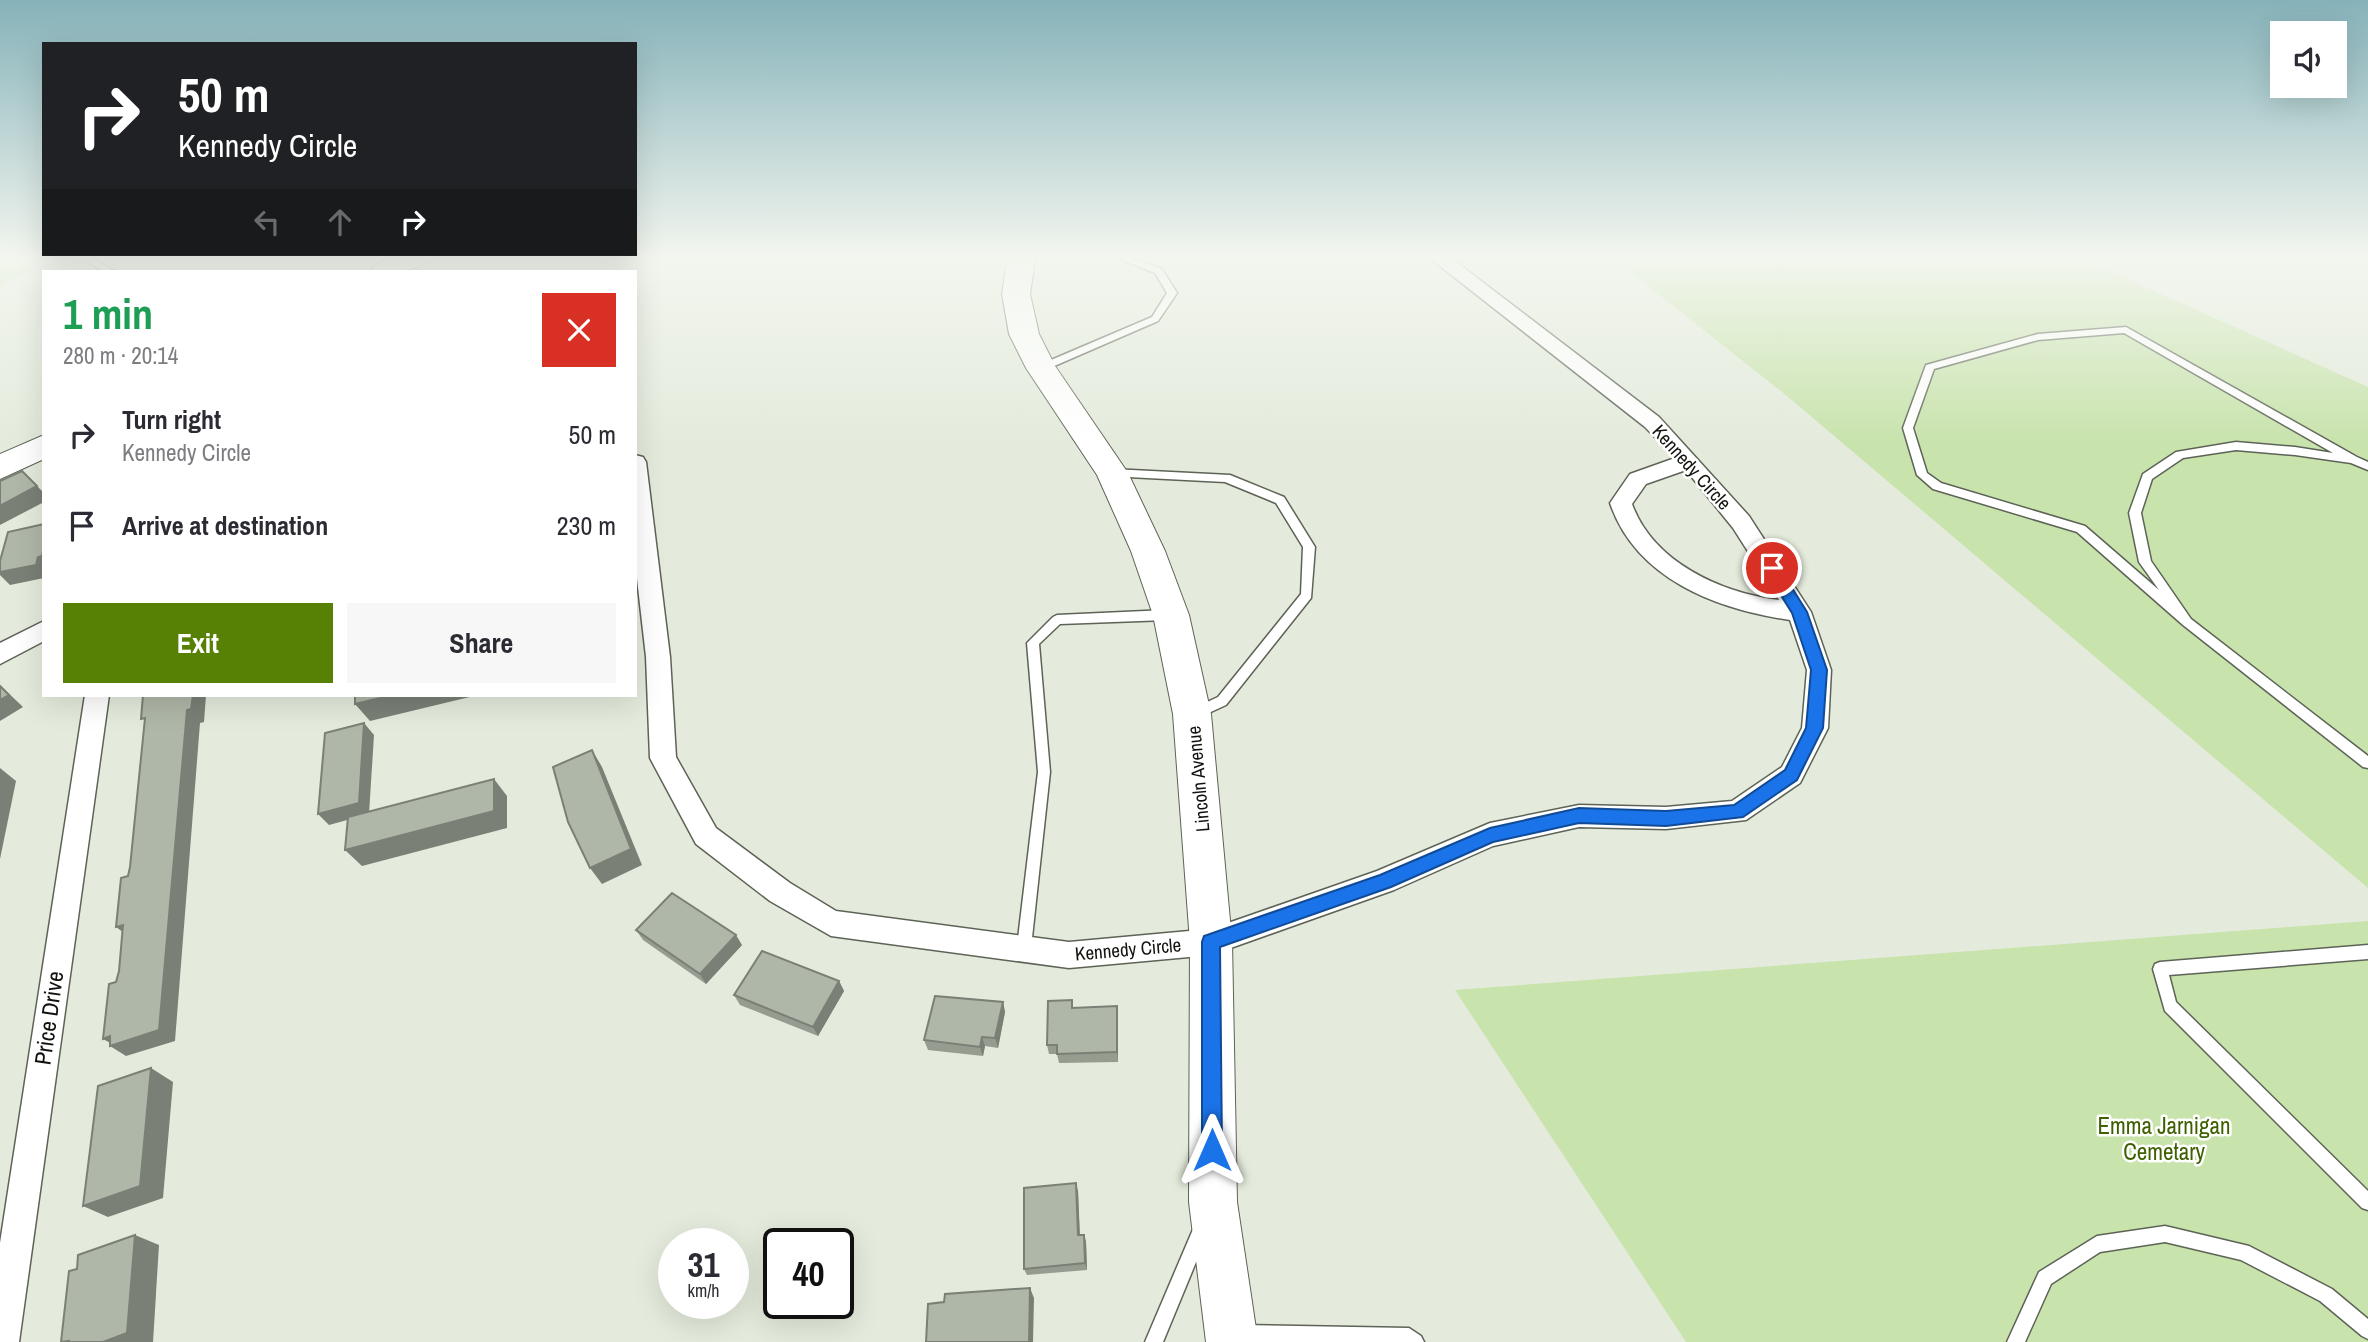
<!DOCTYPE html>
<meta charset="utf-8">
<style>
body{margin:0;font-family:"Archivo Narrow",sans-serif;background:#f7f7f7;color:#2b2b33;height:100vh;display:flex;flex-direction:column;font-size:26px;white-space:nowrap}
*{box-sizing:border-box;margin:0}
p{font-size:23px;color:#7c7c81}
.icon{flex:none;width:38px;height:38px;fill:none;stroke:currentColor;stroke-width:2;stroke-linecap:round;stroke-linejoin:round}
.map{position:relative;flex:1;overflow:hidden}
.sheet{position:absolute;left:42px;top:270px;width:595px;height:427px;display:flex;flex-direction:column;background:#fff;border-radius:0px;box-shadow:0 7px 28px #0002}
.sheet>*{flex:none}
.banner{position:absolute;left:42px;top:42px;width:595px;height:214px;border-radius:0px;box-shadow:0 7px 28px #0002;background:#202124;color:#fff;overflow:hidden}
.buttons{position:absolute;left:2270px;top:21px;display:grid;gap:14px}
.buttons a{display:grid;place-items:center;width:77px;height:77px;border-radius:0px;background:#fff;box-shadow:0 7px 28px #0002;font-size:35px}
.speed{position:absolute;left:658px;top:1228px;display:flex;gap:14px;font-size:35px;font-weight:700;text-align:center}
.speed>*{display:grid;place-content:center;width:91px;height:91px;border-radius:50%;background:#fff;box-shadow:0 7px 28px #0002;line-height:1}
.speed small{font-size:18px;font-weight:400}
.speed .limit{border:4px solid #111;border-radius:10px;background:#fff;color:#111}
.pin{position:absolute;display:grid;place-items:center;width:60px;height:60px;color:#fff;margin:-30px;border:4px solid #fff;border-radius:50%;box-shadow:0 2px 7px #0007}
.me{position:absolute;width:77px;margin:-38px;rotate:0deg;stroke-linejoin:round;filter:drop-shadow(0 0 5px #0008)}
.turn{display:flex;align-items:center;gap:24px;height:147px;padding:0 21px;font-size:32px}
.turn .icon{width:91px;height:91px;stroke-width:2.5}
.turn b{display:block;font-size:49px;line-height:60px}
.lanes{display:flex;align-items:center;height:66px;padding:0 21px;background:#0003;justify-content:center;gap:35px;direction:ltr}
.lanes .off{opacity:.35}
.round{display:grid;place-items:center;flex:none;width:74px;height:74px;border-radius:0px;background:#f7f7f7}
.summary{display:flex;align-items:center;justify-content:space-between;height:119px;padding:0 21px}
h1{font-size:42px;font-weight:700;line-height:52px;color:#1e9e55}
.action{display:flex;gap:14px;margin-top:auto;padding:14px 21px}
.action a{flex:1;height:80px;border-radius:0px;background:#578105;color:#fff;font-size:28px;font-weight:700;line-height:80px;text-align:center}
.action a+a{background:#f7f7f7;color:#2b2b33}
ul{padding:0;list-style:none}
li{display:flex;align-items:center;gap:21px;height:91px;padding:0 21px}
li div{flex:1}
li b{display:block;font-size:26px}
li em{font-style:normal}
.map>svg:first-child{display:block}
.green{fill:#c8e3ac}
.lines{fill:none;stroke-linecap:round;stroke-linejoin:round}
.lane-casing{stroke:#5d6356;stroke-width:3}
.street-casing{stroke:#5d6356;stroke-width:3}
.secondary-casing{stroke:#5d6356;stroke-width:2}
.lane{fill:#fff;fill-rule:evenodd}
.street{fill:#fff;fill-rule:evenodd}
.secondary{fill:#fff;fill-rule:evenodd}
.wall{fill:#969d90}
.shaded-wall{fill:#7a8076}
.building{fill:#afb7a8;stroke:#7a8076;stroke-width:2}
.route{fill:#1a73e8;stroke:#114b97;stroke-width:2}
.labels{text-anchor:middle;stroke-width:5;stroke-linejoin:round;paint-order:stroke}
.street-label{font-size:19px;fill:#10130e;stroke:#fff}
.near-street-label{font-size:23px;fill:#10130e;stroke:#fff}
.near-park-label{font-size:23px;fill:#3f6000;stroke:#fff}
</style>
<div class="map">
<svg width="2368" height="1342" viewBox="0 0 2368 1342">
<rect width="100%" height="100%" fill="#e4ebdc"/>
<g class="green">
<path d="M0,255H15L32,271L0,286Z"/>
<path d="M1609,255H2074L2368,387V888L1787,396Z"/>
<path d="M2368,921V1342H1686L1455,990Z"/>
</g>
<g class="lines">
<g class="lane-casing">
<g id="lane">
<path d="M76,255H88L114,271H103Z"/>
<path d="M1110,255H1124L1162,269L1177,293L1158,321L1045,370H1037V366L1152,317L1167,293L1155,273Z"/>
<path d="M2126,327L2357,457L2368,462V470L2351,463L2295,455L2236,450L2183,458L2152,479L2141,513L2151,561L2191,619L2368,756V768L2363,767L2183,625L2077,532L1933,489L1917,475L1903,428L1926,365L2038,334ZM2124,333L2333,453L2295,447L2236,442L2176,452L2143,474L2129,513L2139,562L2159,590L2085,526L1941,483L1927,473L1913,428L1934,369L2038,340Z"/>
<path d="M1112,469L1230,475L1284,497L1315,547L1311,598L1226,705L1200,717H1192L1190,713L1192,709L1218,697L1301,594L1303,547L1276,503L1225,482L1108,476L1107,473Z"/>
<path d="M1167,610L1173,615L1167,620L1060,624L1039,644L1050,772L1031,947L1029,952L1024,954L1019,952L1017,947L1038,772L1027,643L1053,617L1057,615Z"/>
<path d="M2368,945V959L2169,975L2176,1002L2368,1191V1210L2362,1208L2165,1011L2153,969L2155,964L2160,962Z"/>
<path d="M1200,1225L1206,1227L1208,1233L1163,1342H1145L1194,1227Z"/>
<path d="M2165,1226L2249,1246L2332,1289L2368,1319V1339L2362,1336L2320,1301L2241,1260L2165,1242L2100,1252L2051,1284L2025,1342H2007L2039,1272L2097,1236Z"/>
<path d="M1241,1325L1409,1328L1421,1336L1424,1342H1240L1235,1340L1232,1334L1235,1328Z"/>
</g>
</g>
<g class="street-casing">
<g id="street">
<path d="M1426,255H1447L1659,417L1749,516L1811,612L1831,670L1828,728L1800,783L1746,820L1666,829L1579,827L1493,846L1394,890L1211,955L1069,968L831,936L770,901L696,844L650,758L646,657L635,561V455L643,457L646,462L670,657L676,757L716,828L790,883L836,911L1069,942L1211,929L1377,871L1490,823L1579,805L1666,807L1732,801L1782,767L1802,728L1807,670L1790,620C1716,609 1636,579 1610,503L1630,474L1675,458L1645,427ZM1686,470L1733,528L1779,600C1721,593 1653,562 1632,504L1646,484Z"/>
<path d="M44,621V641L0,664V643Z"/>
<path d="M85,695H109L19,1342H0V1243Z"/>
</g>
</g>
<g class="secondary-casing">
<g id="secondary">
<path d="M396,255H431C418,274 392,272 371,271L375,265Z"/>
<path d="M1008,255H1036L1030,294L1039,334L1055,366L1128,473L1165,551L1189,615L1211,714L1232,942L1237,1202L1258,1342H1206L1189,1202L1190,942L1173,714L1153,615L1131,551L1097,475L1026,368L1009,334L1002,294Z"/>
<path d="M44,435V459L0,479V454Z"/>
</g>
</g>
<use href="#lane" class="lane"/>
<use href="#street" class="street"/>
<use href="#secondary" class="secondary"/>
</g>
<g class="wall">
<path d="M636,930L742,945L706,984L643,940Z"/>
<path d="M839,981L844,991L818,1036L740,1005L734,995Z"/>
<path d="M1072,1000L1073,1008L1118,1016V1062L1059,1063L1057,1054H1049L1047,1045Z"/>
<path d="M1003,1002L1005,1012L998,1048L985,1046L983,1056L928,1050L924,1040Z"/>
<path d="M1078,1191L1080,1235H1084L1086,1242L1087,1270L1027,1275L1024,1269Z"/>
</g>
<g class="shaded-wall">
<path d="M22,471L44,493V502L0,525V506Z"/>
<path d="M44,546V578L10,585L0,575V572L38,557Z"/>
<path d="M0,685L23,707L0,721Z"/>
<path d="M193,695H206L204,722L200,723L175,1041L126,1056L110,1046L114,1045L103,1039L187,710Z"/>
<path d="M393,695H478L370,721L355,704Z"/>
<path d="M364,723L374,735L369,814L329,825L318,814Z"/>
<path d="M592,750L602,767L642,865L602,884L590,868Z"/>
<path d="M0,768L16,781L0,859Z"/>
<path d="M494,779L507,796V828L362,866L345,850Z"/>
<path d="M123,925L131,938L116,927Z"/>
<path d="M736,935L742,945L706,984L700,974Z"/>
<path d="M839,981L844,991L818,1036L813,1027Z"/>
<path d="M1003,1002L1005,1012L998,1048L995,1038Z"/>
<path d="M1117,1006L1118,1016V1062L1117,1052Z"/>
<path d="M982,1037L985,1046L983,1056L980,1047Z"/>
<path d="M151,1068L173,1082L163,1198L108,1217L83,1206Z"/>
<path d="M1076,1183L1078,1191L1080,1242L1078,1235Z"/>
<path d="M135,1235L159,1245L153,1342H103Z"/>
<path d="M1084,1235L1086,1242L1087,1270L1085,1263Z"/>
<path d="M1030,1288L1034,1298L1033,1342H1029Z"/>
</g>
<g class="building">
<path d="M22,471L37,486L0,506V481Z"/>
<path d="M44,524V546L42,556L38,557L36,565L0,572V561L8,532Z"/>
<path d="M0,686L9,695L0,700Z"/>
<path d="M143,695H193L191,709L187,710L159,1030L110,1046V1036L103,1039L109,984L116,982L119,971L123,925L116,927L121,878L128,876L130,867L145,718L141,719Z"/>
<path d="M355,695H393L355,704Z"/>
<path d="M364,723L359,803L318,814L325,733Z"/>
<path d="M592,750L631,849L590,868L568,822L553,767Z"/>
<path d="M494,779V811L345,850L348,817Z"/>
<path d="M672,893L736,935L700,974L636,930Z"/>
<path d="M762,951L839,981L813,1027L734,995Z"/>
<path d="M935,996L1003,1002L995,1038L982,1037L980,1047L924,1040Z"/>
<path d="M1072,1000V1008L1117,1006V1052L1057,1054V1045H1047L1048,1001Z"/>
<path d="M151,1068L140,1186L83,1206L98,1086Z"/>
<path d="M1076,1183L1078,1235H1084L1085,1263L1024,1269V1188Z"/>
<path d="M135,1235L127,1333L103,1342H69V1341L61,1342L69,1271L77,1269L78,1255Z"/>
<path d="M1030,1288L1029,1342H926L928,1304L944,1302L945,1294Z"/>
</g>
<linearGradient id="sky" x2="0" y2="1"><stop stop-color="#85b2b9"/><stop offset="0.58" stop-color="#f3f6ef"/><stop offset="1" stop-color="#f3f6ef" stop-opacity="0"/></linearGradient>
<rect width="2368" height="443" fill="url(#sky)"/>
<path class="route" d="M1772,562L1777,564L1807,612L1827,670L1823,728L1797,780L1743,817L1666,826L1579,823L1493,842L1391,887L1220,947L1222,1150L1219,1157L1212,1160L1205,1157L1202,1150V942L1204,936L1380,875L1490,828L1579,808L1666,811L1734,805L1785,770L1806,728L1811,670L1792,613L1764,568Z"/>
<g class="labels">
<g class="street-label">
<text transform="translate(1692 467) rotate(48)" y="7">Kennedy Circle</text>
<text transform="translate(1198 779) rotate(-95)" y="7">Lincoln Avenue</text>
<text transform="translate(1128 949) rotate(-5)" y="7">Kennedy Circle</text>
</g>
<g class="near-street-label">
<text transform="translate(49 1018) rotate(-82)" y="8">Price Drive</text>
</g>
<g class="near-park-label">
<text x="2164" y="1134">Emma Jarnigan<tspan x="2164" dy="26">Cemetary</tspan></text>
</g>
</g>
</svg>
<div class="buttons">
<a><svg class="icon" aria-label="sound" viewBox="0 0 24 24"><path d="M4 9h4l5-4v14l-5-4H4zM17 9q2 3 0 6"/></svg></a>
</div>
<div class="speed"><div>31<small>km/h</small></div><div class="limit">40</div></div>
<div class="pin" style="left:1772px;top:568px;background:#d93025"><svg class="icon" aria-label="arrive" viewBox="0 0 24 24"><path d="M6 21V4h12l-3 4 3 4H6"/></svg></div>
<svg class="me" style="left:1212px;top:1150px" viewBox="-20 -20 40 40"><path d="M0-17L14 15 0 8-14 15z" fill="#1a73e8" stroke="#fff" stroke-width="4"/></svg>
<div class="banner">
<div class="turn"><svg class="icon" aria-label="right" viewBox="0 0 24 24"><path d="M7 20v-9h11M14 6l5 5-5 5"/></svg><div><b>50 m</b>Kennedy Circle</div></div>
<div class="lanes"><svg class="icon off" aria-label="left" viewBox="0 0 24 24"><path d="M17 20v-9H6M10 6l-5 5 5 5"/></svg><svg class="icon off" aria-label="ahead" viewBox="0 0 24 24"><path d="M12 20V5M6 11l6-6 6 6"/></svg><svg class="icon" aria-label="right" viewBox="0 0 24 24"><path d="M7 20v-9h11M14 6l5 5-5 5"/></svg></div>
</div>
<section class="sheet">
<div class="summary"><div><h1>1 min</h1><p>280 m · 20:14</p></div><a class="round" style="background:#d93025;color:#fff"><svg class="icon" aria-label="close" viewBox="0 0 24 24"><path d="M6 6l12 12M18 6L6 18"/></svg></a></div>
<ul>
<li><svg class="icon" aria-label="right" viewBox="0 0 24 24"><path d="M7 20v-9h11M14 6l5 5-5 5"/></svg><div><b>Turn right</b><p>Kennedy Circle</p></div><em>50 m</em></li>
<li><svg class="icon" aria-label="arrive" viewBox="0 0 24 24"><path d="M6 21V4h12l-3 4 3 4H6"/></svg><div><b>Arrive at destination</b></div><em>230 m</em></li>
</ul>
<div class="action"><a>Exit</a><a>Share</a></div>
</section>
</div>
